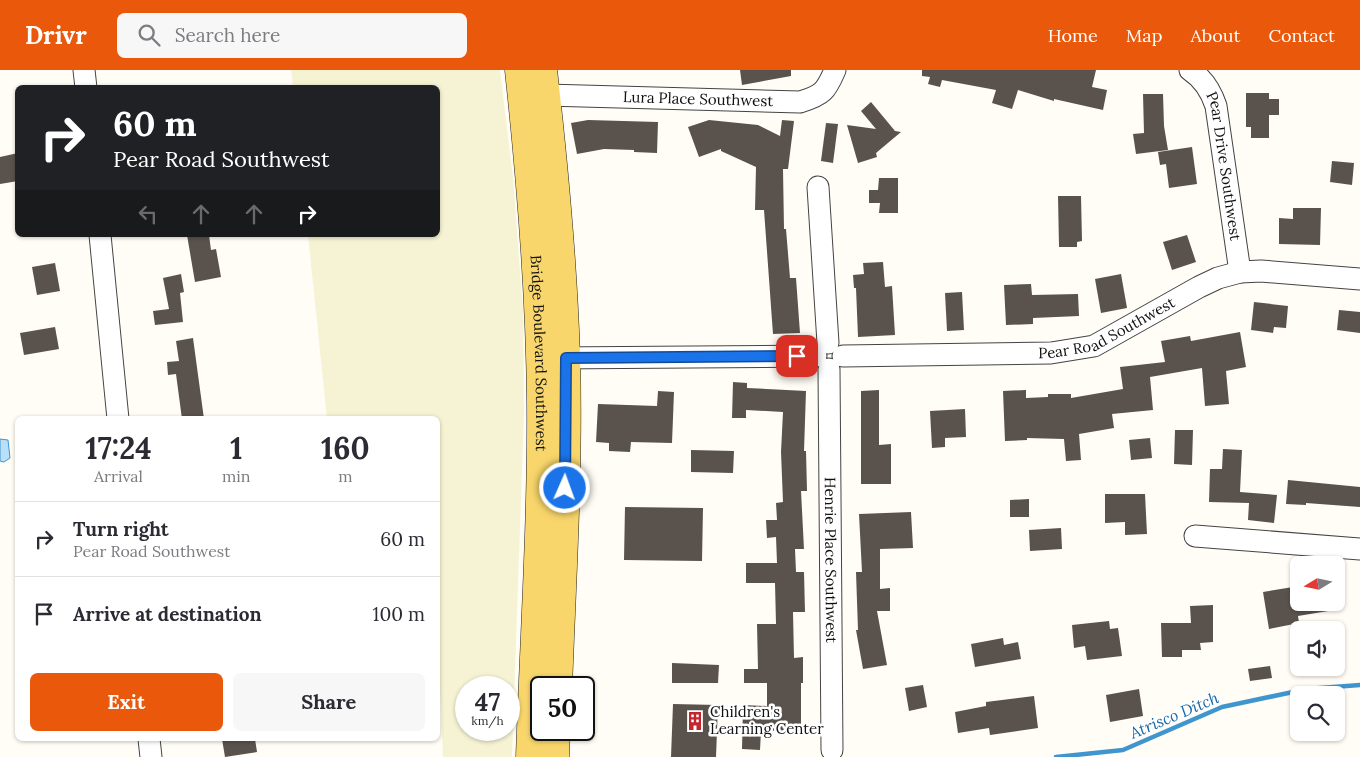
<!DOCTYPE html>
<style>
body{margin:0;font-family:Lora,serif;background:#f7f7f7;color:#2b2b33;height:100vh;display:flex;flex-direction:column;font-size:19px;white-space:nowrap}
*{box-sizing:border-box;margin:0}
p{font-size:16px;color:#7c7c81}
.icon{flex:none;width:28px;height:28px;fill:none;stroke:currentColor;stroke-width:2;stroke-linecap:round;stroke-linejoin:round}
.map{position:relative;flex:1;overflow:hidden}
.details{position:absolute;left:15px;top:346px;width:425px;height:325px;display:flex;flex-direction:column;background:#fff;border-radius:8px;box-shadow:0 1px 4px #0004}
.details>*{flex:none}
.guide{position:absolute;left:15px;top:15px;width:425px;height:152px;border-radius:8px;box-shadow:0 1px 4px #0004;background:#202124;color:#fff;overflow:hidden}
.needle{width:32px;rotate:260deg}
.controls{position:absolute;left:1290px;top:486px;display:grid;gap:10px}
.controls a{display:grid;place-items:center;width:55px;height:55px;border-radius:8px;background:#fff;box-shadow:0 1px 4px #0004;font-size:25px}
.speed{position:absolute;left:455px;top:606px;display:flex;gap:10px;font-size:25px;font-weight:700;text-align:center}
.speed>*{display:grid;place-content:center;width:65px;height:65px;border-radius:50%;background:#fff;box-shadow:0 1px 4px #0004;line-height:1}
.speed small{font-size:12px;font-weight:400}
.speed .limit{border:2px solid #111;border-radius:8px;background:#fff;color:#111}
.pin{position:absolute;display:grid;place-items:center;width:42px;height:42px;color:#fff;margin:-21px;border-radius:10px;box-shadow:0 2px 8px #0006}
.me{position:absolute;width:55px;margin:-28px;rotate:2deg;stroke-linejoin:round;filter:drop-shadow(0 0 4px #0008)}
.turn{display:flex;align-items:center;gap:18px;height:105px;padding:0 15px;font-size:22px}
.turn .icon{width:65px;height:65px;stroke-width:2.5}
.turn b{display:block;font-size:35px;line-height:42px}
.lanes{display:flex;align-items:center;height:48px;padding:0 15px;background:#0003;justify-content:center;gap:25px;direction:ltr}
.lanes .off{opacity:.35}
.eta{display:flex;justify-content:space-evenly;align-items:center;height:85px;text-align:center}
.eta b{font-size:30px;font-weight:700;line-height:35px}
.primary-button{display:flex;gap:10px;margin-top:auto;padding:10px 15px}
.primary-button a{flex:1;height:58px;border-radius:8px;background:#ea580c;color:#fff;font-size:20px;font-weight:700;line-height:58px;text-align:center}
.primary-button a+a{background:#f7f7f7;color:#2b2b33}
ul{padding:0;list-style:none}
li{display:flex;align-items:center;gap:15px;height:75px;padding:0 15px;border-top:1px solid #e1e1e2}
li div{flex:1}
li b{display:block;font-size:19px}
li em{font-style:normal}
header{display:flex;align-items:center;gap:30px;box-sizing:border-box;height:70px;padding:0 25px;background:#ea580c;color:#fff}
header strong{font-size:24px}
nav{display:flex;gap:28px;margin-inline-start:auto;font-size:18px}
.search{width:350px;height:45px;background:#f7f7f7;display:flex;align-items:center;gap:12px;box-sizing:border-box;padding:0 18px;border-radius:8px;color:#7c7c81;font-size:19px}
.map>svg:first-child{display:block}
.farmland{fill:#f6f3d4;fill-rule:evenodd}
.water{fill:#b9e0f7;stroke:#3f96cf}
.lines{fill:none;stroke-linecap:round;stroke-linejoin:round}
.stream{stroke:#3f96cf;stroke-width:4.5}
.building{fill:#5a524d}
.minor-casing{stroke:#444;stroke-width:23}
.major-casing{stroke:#222;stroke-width:29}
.minor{stroke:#fff;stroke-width:21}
.major{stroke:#f9d66b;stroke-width:28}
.route-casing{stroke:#114b97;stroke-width:12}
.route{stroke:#1a73e8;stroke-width:9}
.labels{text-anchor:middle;stroke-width:5;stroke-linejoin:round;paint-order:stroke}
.street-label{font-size:15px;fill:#111;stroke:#fff}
.poi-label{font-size:15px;fill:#111;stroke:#fff;text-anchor:start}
.water-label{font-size:16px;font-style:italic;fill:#1768a6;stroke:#fff}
</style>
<header>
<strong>Drivr</strong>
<div class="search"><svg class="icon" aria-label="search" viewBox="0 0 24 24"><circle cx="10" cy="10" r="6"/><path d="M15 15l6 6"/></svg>Search here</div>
<nav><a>Home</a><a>Map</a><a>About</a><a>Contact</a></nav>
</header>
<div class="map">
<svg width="1360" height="687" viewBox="0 0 1360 687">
<rect width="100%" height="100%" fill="#fffdf5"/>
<path class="farmland" d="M291,0H500L513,108L523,241L524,342L512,687H443L438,575V349H327L308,165H438V18L293,17ZM466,618H509V660H466Z"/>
<path class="water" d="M0,369L8,370L10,388L4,392L0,391Z"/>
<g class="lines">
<path class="stream" d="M1056,687L1123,680L1222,637L1307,619L1360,615"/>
</g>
<g class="building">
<path d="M740,0H791V6L742,15Z"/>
<path d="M922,0H1096L1092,17L1107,20L1103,40L1054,29V31L1018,20L1012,39L992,33L996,20L942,10L940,17L928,14L930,7L922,6Z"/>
<path d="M1246,23H1269V29H1279V45H1269V68H1251V57H1246Z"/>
<path d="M1143,24H1163L1164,56L1168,80L1136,84L1133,64L1144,63Z"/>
<path d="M871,32L895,61L901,62L876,83L877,87L858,93L847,55L876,59L861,41Z"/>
<path d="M588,50L658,52L657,83L634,82V80L604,79L577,84L571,53Z"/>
<path d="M709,50L758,55L780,66L782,50L794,51L788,99H783L784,159H786L790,208H796L800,263L773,264L764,140H755L756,97L721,81V79L699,87L688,57Z"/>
<path d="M826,53L838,54L833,93L821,91Z"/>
<path d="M1192,77L1197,114L1169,118L1166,94L1160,95L1158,82Z"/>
<path d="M18,83V111L0,114V87Z"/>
<path d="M1332,91L1354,93L1352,115L1330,112Z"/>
<path d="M879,108H898V143H879L880,133H869V120H878Z"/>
<path d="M1058,126H1081L1082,171L1077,172V177H1059Z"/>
<path d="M1293,138H1321L1320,175L1279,174V148L1293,149Z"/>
<path d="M187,165H209L211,180L216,179L221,207L195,212Z"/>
<path d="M1187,165L1196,192L1172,200L1163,172Z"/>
<path d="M883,192L885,217L892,216L895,265L858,267L856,218H854L853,205L864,204L863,193Z"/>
<path d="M55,193L60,221L37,225L32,197Z"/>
<path d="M181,204L184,222L180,223L183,252L155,255L153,241L169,239L163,208Z"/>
<path d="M1121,204L1127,238L1101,243L1095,209Z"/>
<path d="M1031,214L1032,225L1078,224L1079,246L1033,248V254L1006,255L1004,215Z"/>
<path d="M962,222L964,260L947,261L945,223Z"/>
<path d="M1254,232L1288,236L1286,258L1274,257L1273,263L1251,260Z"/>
<path d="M1339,240L1360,242V263L1337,260Z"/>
<path d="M55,257L59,279L24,285L20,263Z"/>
<path d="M1240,262L1246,297L1226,301L1229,334L1205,336L1202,298L1150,307L1153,340L1112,344L1114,358L1079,364L1081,390L1066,391L1064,369L1027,368V370L1005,371L1003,321L1026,320V328L1048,327V324H1071V328L1123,319L1120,297L1165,292L1161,271L1190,266L1191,271Z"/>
<path d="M193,268L204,349H182L176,304L168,305L167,292L179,291L176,271Z"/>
<path d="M733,312L747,313V318L806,321L804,381H806L807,421H801L804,479H795L796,502H804L805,542H793L794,588L803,587V613H801V660L761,661L760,680L742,679L743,635L767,636V613H744V599H758L757,554H776L775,513H746V493H777L776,467L767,468L766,450H777L776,433L783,432L781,382L783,342L746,340V348H732Z"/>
<path d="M879,320V375L891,374V414H861V321Z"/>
<path d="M658,321L674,322L672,373L631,372L630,382L609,381V373L596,372L598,334L657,336Z"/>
<path d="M965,339L966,367L945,368V377L932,378L930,341Z"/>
<path d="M1175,360H1193L1192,395L1174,394Z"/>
<path d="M1150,368L1152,388L1131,390L1129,370Z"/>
<path d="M1223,379L1242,380L1240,422L1277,425L1274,453L1248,450L1249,433L1209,432L1210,399H1222Z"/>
<path d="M691,380L734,381L733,403L691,402Z"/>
<path d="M1288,410L1360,417V437L1306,433V435L1286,434Z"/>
<path d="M1105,424H1145L1147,464L1125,465V452L1105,453Z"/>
<path d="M1029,429V447H1010V430Z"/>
<path d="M625,437L703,438L702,491L624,490Z"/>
<path d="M911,442L913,478L880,479V519L890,518V541H877L887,595L863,599L856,560H858L856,502H862L859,444Z"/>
<path d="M1061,458L1062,479L1030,481L1029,460Z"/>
<path d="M1293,517L1295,532H1339L1340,539L1298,546L1299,553L1269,559L1263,522Z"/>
<path d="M1213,535V572L1200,573L1201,580H1182V587H1162L1161,553H1191L1190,536Z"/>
<path d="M1109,551L1110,559L1118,558L1122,586L1087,590L1085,576L1074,578L1072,555Z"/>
<path d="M1003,568L1004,575L1018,572L1021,589L975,597L971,574Z"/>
<path d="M672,593L719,595L718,613H672Z"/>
<path d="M1270,596L1272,608L1250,611L1248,599Z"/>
<path d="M923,615L927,637L909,641L905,618Z"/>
<path d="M1139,619L1143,646L1110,652L1106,625Z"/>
<path d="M1034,626L1038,658L990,665L989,658L958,663L955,642L986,636V632Z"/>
<path d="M673,634L718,635L716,687H671Z"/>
<path d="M222,669H255L257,682L225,687Z"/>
</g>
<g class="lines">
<g class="minor-casing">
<g id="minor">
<path d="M84,0L86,18"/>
<path id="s1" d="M1190,0C1204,9 1211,21 1216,36L1240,202"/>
<path id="s2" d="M546,25L800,32C823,25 826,21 835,0"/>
<path d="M818,117L828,273"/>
<path d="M100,165L118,349"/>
<path id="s3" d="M843,286L1051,283L1094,276L1199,217L1218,208L1240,202L1261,201L1360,209"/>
<path d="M551,288L816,286"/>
<path id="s4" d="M829,299L832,680"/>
<path d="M1195,466L1360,479"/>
<path d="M149,669L151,687"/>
</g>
</g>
<g class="major-casing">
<g id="major">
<path id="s5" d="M519,0C531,111 540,221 541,332C542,450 534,569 530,687"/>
<path d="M543,0C554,96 563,191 566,287C569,397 562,508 558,618"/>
<path d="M555,687L556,660"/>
</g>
</g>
<use href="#minor" class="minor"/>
<use href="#major" class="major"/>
</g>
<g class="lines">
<g class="route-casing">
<path id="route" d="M565,418L566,288L797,286"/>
</g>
<use href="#route" class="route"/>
</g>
<defs>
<g id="building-bare" transform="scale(1.5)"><path d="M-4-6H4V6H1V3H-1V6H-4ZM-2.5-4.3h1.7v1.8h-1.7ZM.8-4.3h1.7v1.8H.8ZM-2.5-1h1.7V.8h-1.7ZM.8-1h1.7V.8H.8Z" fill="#c4262e" stroke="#fff" stroke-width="2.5" paint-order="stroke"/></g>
</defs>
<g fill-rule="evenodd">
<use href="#building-bare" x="695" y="651"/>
</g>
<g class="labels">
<g class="street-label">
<text dy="5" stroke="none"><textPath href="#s2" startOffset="152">Lura Place Southwest</textPath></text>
<text dy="5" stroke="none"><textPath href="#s1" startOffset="106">Pear Drive Southwest</textPath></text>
<text dy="5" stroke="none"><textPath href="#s3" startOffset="269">Pear Road Southwest</textPath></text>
<text dy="5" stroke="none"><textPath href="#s5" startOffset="284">Bridge Boulevard Southwest</textPath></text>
<text dy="5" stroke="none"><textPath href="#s4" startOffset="191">Henrie Place Southwest</textPath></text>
</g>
<g class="poi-label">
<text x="710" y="647">Children's<tspan x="710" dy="17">Learning Center</tspan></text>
</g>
<g class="water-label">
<text transform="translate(1174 645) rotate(-23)" y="6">Atrisco Ditch</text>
</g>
</g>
</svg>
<div class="controls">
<a><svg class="needle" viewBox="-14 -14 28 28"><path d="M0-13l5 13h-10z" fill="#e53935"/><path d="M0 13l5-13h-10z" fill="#7c7c81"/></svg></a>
<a><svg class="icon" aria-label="sound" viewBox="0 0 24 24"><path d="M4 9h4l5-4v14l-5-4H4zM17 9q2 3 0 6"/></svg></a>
<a><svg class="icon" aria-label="search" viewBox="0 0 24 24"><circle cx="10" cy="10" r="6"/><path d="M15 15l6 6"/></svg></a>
</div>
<div class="speed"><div>47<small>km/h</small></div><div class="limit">50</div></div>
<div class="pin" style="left:797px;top:286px;background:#d93025"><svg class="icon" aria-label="arrive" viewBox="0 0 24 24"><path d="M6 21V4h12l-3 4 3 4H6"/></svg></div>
<svg class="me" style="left:565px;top:418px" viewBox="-20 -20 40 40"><circle r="17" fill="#1a73e8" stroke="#fff" stroke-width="3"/><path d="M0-11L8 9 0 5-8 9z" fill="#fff"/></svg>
<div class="guide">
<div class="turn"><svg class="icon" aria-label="right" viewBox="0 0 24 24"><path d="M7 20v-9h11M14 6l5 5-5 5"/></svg><div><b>60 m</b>Pear Road Southwest</div></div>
<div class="lanes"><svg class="icon off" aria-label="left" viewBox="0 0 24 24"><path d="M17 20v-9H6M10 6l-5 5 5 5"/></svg><svg class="icon off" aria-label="ahead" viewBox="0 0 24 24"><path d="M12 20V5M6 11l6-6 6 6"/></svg><svg class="icon off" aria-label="ahead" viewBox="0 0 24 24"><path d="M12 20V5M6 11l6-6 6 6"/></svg><svg class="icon" aria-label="right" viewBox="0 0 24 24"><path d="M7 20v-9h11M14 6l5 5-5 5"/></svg></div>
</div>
<section class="details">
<div class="eta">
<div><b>17:24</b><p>Arrival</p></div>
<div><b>1</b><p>min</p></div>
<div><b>160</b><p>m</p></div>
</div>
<ul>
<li><svg class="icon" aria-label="right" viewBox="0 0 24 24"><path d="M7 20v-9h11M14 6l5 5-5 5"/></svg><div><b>Turn right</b><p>Pear Road Southwest</p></div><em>60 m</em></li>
<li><svg class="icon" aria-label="arrive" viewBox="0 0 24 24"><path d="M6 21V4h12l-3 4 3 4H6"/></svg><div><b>Arrive at destination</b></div><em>100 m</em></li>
</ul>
<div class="primary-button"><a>Exit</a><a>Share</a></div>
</section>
</div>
